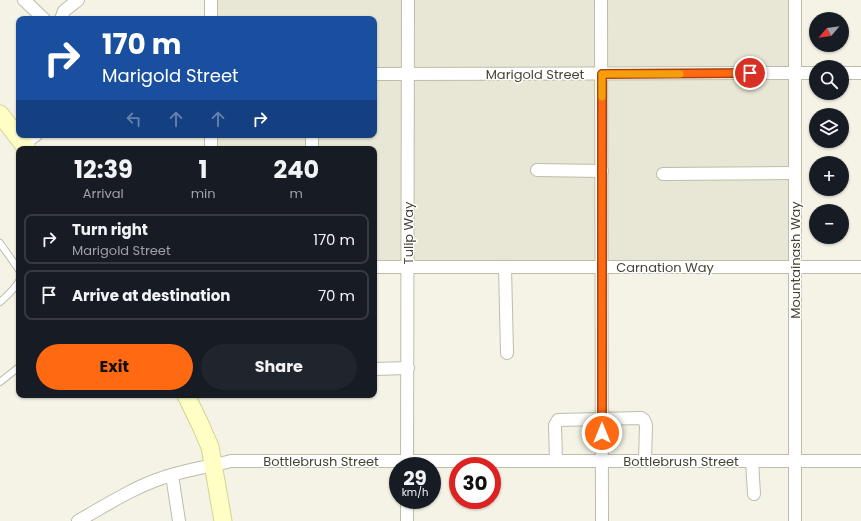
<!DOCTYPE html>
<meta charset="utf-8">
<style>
body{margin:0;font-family:Poppins,sans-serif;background:#20242c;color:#f1f3f6;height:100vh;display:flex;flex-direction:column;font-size:15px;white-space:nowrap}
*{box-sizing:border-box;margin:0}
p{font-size:13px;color:#9ea1a6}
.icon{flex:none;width:22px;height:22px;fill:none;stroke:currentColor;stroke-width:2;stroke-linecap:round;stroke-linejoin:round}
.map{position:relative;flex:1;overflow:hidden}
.drawer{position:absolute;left:16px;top:146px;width:361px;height:252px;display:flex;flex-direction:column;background:#171b24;border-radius:8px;box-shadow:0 1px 3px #0004}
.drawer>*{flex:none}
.top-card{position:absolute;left:16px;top:16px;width:361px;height:122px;border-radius:8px;box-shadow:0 1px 3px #0004;background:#1a4fa0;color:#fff;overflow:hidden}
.needle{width:26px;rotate:241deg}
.controls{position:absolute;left:809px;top:12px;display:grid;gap:8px}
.controls a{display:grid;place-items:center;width:40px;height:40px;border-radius:50%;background:#171b24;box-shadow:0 1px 3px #0004;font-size:20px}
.speed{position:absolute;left:389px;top:457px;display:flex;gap:8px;font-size:20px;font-weight:700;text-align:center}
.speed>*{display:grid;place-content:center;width:52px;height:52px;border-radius:50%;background:#171b24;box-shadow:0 1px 3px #0004;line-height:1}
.speed small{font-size:10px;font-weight:400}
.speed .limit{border:6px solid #d22;background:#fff;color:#111}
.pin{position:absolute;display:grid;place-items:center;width:34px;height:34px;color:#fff;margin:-17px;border:2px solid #fff;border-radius:50%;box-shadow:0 1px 4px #0007}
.me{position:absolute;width:44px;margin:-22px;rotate:0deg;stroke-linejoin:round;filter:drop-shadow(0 0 3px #0008)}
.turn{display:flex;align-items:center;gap:14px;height:84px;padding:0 20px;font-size:18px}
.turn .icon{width:52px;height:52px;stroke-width:2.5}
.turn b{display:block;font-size:28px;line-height:34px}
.lanes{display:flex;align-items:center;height:38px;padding:0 20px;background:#0003;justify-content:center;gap:20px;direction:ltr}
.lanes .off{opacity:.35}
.eta{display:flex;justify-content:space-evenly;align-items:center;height:68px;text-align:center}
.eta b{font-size:24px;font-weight:700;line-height:28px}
.action{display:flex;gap:8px;margin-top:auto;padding:8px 20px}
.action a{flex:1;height:46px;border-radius:24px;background:#ff6912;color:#111;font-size:16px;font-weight:700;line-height:46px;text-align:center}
.action a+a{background:#20242c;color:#f1f3f6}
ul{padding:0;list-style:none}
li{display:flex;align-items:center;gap:12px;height:50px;margin:0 8px 6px;padding:0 12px;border:2px solid #363941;border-radius:8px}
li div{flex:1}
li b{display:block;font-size:15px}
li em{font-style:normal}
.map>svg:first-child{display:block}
.residential{fill:#e8e6d4}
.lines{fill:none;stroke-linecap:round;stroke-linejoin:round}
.lane-casing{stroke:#bfbda9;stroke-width:8}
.street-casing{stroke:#bfbda9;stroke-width:14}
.secondary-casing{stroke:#d5d295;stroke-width:19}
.lane{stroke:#fff;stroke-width:6}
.street{stroke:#fff;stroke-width:12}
.secondary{stroke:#fffec5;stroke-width:17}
.route-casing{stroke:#a6440c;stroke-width:10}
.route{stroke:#ff6912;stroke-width:7}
.slow{stroke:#f59e0b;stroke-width:7}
.labels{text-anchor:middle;stroke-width:3;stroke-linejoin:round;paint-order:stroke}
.street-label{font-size:13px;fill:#474435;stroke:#fff}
</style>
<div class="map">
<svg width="861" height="521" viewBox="0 0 861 521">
<rect width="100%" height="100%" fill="#f4f3e6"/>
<path class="residential" d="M211,0H795V267L374,268V149H211V135H374V19H211Z"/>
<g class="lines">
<g class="lane-casing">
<g id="lane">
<path d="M0,243L19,270"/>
<path d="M0,302C8,295 14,290 19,281"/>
<path d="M0,382L19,367"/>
</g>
</g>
<g class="street-casing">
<g id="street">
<path d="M24,0L44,19"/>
<path d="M211,0V19"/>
<path d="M601,0L602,521"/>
<path d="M61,19L64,11L78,0"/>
<path d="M842,73H861"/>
<path d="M374,74L816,73"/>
<path d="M211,135V149"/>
<path d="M23,144L36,135"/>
<path d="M312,149V135"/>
<path d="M537,170L602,171"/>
<path d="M663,174L795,173"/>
<path d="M374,267H861"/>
<path d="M505,267L507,353"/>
<path d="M374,369L408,368"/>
<path d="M556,460L555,425L558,420L641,418L644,420L646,425L645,461"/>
<path d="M752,461L754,494"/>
<path d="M407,466L408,0"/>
<path d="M172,475L179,521"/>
<path d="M78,521C105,506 132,488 162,478C184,470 208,467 231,461H861"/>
<path d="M407,521V500"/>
<path d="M795,521V0"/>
</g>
</g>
<g class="secondary-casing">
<g id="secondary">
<path d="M0,114L27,149"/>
<path d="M186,395L200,424L210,447L223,521"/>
</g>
</g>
<use href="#lane" class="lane"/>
<use href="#street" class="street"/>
<use href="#secondary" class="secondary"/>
</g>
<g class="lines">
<g class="route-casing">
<path id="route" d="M602,433V74L750,73"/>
</g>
<use href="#route" class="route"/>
<path class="slow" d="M602,97V74H680"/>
</g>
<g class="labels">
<g class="street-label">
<text x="535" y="79">Marigold Street</text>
<text transform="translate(408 233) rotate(-90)" y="5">Tulip Way</text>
<text transform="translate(795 260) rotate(-90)" y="5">Mountainash Way</text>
<text x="665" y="272">Carnation Way</text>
<text x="321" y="466">Bottlebrush Street</text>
<text x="681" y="466">Bottlebrush Street</text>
</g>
</g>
</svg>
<div class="controls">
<a><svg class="needle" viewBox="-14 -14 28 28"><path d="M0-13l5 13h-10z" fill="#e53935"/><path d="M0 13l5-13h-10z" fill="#9ea1a6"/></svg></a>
<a><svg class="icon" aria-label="search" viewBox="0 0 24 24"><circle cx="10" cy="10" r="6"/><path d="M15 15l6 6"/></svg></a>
<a><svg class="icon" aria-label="layers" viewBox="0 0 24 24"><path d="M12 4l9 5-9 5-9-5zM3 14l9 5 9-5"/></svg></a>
<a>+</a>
<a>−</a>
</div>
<div class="speed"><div>29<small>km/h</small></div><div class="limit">30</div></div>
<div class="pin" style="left:750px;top:73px;background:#d93025"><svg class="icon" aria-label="arrive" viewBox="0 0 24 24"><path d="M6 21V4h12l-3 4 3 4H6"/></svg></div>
<svg class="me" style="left:602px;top:433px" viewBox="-20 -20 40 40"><circle r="17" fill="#ff6912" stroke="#fff" stroke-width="3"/><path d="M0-11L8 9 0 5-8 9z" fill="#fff"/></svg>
<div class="top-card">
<div class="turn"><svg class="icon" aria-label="right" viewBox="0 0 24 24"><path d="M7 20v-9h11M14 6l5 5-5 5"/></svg><div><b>170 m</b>Marigold Street</div></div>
<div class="lanes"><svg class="icon off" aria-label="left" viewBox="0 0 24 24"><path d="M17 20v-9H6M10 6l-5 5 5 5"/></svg><svg class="icon off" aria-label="ahead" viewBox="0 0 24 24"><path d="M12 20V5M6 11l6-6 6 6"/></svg><svg class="icon off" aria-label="ahead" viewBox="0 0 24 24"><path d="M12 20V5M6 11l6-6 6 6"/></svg><svg class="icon" aria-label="right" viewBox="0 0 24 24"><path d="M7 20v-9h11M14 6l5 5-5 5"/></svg></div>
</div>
<section class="drawer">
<div class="eta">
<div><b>12:39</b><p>Arrival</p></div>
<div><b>1</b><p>min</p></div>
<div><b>240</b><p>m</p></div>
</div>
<ul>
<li><svg class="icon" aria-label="right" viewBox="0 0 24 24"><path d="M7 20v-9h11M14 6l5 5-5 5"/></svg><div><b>Turn right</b><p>Marigold Street</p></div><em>170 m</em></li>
<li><svg class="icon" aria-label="arrive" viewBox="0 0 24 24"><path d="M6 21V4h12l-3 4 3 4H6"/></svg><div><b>Arrive at destination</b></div><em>70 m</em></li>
</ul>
<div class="action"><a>Exit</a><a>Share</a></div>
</section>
</div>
